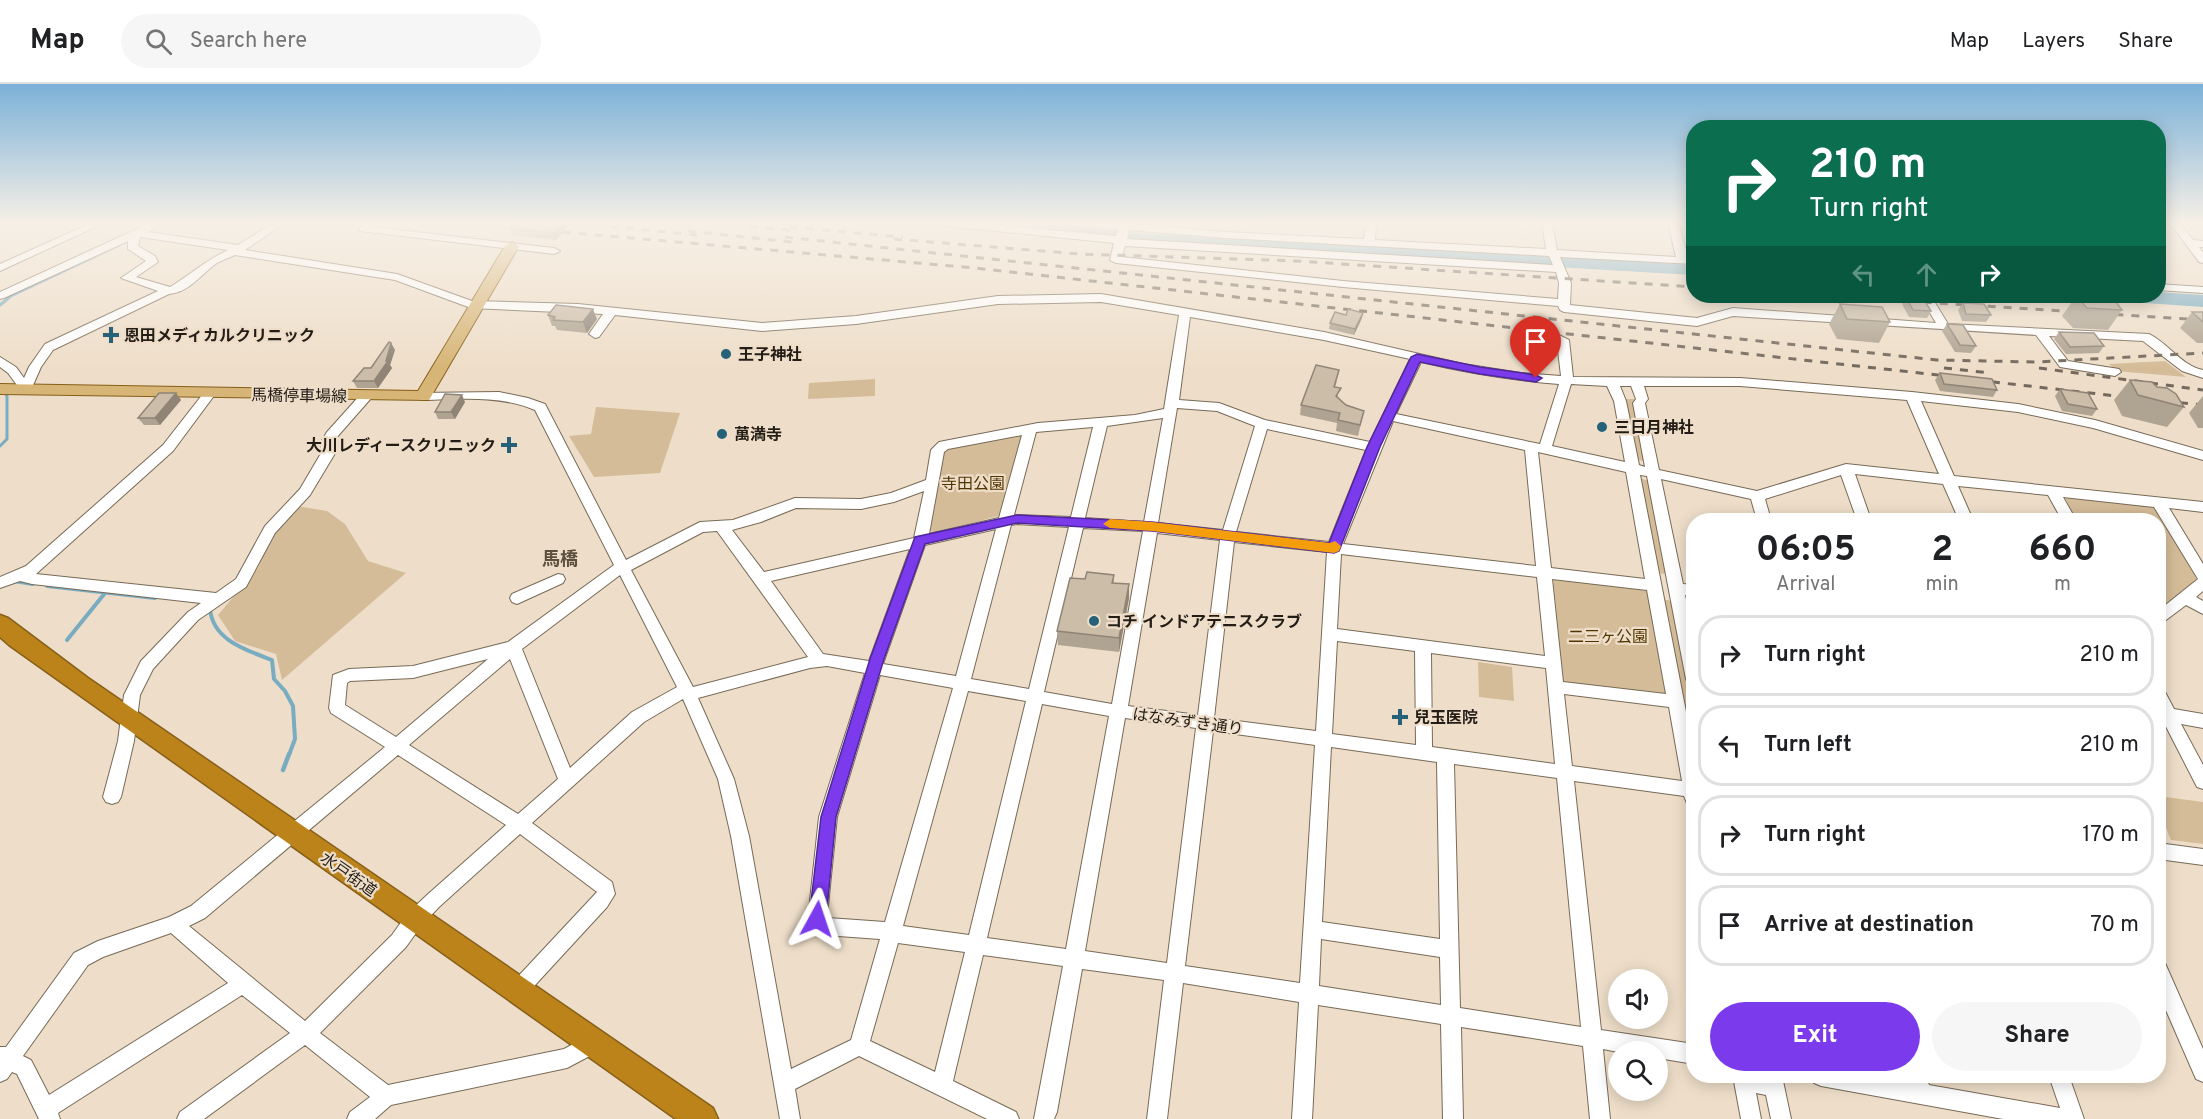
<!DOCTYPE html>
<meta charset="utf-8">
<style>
body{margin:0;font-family:Overpass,"Noto Sans JP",sans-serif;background:#f6f6f6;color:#202124;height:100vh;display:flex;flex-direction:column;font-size:22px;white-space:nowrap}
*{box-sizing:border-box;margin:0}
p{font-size:20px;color:#757577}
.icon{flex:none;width:33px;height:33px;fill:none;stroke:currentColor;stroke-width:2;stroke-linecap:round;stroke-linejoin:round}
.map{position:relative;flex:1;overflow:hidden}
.details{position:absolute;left:1686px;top:429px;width:480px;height:570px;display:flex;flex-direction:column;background:#fff;border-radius:24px;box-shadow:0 3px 15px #0003}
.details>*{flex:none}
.banner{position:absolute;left:1686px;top:36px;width:480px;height:183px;border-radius:24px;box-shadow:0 3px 15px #0003;background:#0b6e4f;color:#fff;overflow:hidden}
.controls{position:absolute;left:1608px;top:885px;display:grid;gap:12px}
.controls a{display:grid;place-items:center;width:60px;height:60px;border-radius:50%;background:#fff;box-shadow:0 3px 15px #0003;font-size:30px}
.pin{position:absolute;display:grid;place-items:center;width:51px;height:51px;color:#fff;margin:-62px -26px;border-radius:50% 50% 50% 0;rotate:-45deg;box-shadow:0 0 6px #0007}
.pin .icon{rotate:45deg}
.me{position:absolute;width:66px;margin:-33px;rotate:5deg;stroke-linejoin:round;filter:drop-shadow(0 0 4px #0008)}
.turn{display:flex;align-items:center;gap:21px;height:126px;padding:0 24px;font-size:27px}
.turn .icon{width:78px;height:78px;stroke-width:2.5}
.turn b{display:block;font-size:42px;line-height:51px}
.lanes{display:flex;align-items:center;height:57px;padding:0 24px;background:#0003;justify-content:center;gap:30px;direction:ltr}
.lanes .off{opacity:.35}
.eta{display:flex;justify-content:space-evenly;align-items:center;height:102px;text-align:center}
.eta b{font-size:36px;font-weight:700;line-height:42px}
.action{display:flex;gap:12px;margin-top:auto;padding:12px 24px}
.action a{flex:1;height:69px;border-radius:36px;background:#7c3aed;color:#fff;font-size:24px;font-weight:700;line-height:69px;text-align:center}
.action a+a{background:#f6f6f6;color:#202124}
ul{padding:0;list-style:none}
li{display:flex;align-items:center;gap:18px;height:81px;margin:0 12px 9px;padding:0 12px;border:3px solid #e0e0e0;border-radius:24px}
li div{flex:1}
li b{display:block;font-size:22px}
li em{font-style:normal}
header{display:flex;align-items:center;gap:36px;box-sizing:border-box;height:84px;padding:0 30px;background:#fff;border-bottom:2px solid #e0e0e0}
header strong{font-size:28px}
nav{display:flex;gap:33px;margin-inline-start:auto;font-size:21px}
.search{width:420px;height:54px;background:#f6f6f6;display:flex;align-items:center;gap:15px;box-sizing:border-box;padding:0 21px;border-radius:33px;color:#757577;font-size:22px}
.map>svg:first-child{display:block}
.green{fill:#d5bc99}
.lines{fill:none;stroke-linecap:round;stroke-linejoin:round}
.stream-far2{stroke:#79acc1;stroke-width:3}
.stream-far1{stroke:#79acc1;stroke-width:4}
.stream{stroke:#79acc1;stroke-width:4.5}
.river{fill:#79acc1;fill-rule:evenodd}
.minor-casing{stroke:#776a57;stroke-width:2}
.major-casing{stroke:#865f19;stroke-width:2}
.highway-casing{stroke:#865f19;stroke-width:3}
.minor{fill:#fff;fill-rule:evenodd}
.major{fill:#d7b576;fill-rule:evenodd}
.highway{fill:#bc831b;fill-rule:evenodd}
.rail{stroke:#73695d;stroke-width:3;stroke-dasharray:8 8;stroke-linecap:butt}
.wall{fill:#afa391}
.shaded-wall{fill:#8f8476}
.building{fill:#ccbda9;stroke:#8f8476;stroke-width:1.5}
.route{fill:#7c3aed;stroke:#51269a;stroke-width:1.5}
.slow{fill:#f59e0b}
.poi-dot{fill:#256279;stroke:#eedec9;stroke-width:2}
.labels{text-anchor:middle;stroke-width:4.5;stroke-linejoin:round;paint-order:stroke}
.poi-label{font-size:16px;font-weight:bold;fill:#231d16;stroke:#eedec9;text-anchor:start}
.street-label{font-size:16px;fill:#231d16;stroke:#eedec9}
.park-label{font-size:16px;fill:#513501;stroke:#eedec9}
.neighbourhood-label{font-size:18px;font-weight:bold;fill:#5c503e;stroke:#eedec9}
</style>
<header>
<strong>Map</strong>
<div class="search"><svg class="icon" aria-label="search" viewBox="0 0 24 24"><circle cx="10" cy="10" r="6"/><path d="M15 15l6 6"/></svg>Search here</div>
<nav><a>Map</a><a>Layers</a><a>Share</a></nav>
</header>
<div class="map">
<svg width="2203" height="1035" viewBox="0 0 2203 1035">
<rect width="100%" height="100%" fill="#eedec9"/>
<g class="green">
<path d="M2165,277L2186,293L2116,287L2109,280Z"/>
<path d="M875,295V312L808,315L809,299Z"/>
<path d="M1625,315H1637L1645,377L1637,376Z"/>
<path d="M596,323L680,329L660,389L594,393L569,352L591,350Z"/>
<path d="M1019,350L1023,352L1002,431L934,449L928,445L945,364Z"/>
<path d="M1640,394L1651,398L1666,489L1663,490L1657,488Z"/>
<path d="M2064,411L2156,421L2197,496L2159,527L2158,436H2076Z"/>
<path d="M297,422L327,427L345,440L368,477L406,489L282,596L276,570L235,557L218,531L258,484L272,452Z"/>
<path d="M1553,494L1651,506L1666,612L1562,598Z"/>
<path d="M1664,516H1668L1675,521L1693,621V687Z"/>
<path d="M1478,578L1512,583L1514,617L1479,613Z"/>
<path d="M2158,712L2203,718V760L2171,756L2159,727Z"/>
</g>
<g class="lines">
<g class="stream-far2">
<path d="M0,221L11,212L126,158"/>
<path d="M0,301L7,312V355L0,362"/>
</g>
<g class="stream-far1">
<path d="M14,497L33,500"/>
<path d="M47,502L155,514"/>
<path d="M210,524C212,556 246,566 272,576L274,595L285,607L293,622L295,655L289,671"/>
<path d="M67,556L105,509"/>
</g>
<path class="stream" d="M283,686L289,670"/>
<g class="river">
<path d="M999,139H1050L1137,149L1694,181V191L1137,159L1007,144L1001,143Z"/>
<path d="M2158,208L2203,211V223L2131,218L2124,216L2122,212H2158Z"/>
</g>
<g class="minor-casing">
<g id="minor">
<path d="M91,139H104L0,187V180Z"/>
<path d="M150,139H163L148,148L238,161L273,139H285L245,166L397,190L472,217L578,220L762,239L856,232L998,212L1101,210L1324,248L1463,280L1521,289L1561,292L1557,258L1553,255L1559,251L1569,256L1573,293L1740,294L1912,308L2018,320L2095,336L2203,367V376L2093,344L2018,328L1921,317L1954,392L2203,418V428L2169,424L2203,480V507L2196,513L2203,517V530L2186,521L2158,542V527L2198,495L2154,423L2063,413L2076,436H2062L2048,411L1958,402L1973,436H1959L1943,400L1855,390L1871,436H1857L1841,391L1765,415L1771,436H1757L1751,415L1661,395L1683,500L1694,501V512L1685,511L1694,554V601L1688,599L1686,595L1647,392L1640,391L1694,669V724L1688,722L1684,712L1574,697L1601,946L1694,960V980L1658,974V968H1618L1603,965L1610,1035H1590L1583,962L1461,943L1463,1035H1443L1441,940L1318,921L1312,1035H1292L1299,918L1183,899L1167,1035H1147L1164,896L1082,885L1057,1028L1054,1035H1034L1063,882L983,871L953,997L1016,1028L1019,1035H987L859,972L795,1005L800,1035H780L731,752L718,695L683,615L644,638L532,739L612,798L615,810L607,823L525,912L518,915L511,912L508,906L511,900L597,808L520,750L439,823L421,842L406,863L320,949L388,1001L564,965L594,949L601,952L604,959L601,966L567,984L391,1021L375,1035H347L350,1028L370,1013L305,961L204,1035H177L180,1028L290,949L242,911L58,1029L60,1035H39L17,990L12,988L7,995L0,998V963H6L74,869L98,857L169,833L191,822L385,663L331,629L329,624L333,591L349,585L413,582L508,558L614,481L535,326C500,311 460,315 423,316L418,315L417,312L418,309L499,308L528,314L545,320L626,476L700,438L733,436L795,414L861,415L891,409L926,396L931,366L939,358L1038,339L1135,331L1164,325L1179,231L1101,218L998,220L856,240L762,247L615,231L599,253L595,254L589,250L603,230L471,224L395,196L235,171C229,174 222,176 217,179C202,189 189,209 169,210L53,266L41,283L30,308H22L8,289L0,283V273L16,283L24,294L29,283L45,260L158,207L121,194L146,177L128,165V157L4,214L0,215V208ZM140,153L228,166C206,176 190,191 170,203L136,193L158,178L155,172L138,162ZM1190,233L1324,256L1410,275L1370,358L1265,336L1219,319L1179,316ZM1421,278C1467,289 1512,296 1559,300L1540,360L1396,330ZM1571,300L1607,302L1614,317L1625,378L1552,362ZM1620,302H1631L1636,315L1633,319L1645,383L1639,381L1626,317ZM1644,302H1740L1907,316L1939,390L1846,380L1757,407L1659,386L1645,319L1648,315ZM1177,324L1217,327L1255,342L1223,446L1158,439ZM1163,334L1144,438L1085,434L1107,342ZM1393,337L1525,366L1536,482L1343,460ZM1093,343L1071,433L1014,431L1036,348ZM1267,345L1366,366L1329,458L1236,448ZM1022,351L999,434L929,450L944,368L948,365ZM1538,368L1626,388L1645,495L1551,484ZM924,407L914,454L764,488L732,446L761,438L796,424L861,425L894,418ZM1017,440L1069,443L1029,605L971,595L1011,441ZM1083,444L1143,447L1112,620L1044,608ZM996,445L956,592L883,580L925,461ZM717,447L808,573L693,603L631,486L703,448ZM1157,449L1220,456L1198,631L1128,622ZM1234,458L1327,468L1316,647L1214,634ZM910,465L869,577L823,570L771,497ZM1341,470L1537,493L1545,572L1337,545ZM620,491L677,603L632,628L570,684L522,565ZM1552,495L1647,506L1666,610L1563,598ZM1337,557L1415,567L1416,661L1332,650ZM1431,569L1546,584L1555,680L1432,663ZM488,575L396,653L345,621L347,599L350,597L413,594ZM510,575L558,695L518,730L409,661ZM827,582L865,589L819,733L808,835L817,848L824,851L880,855L851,956L791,985L749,752L734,695L698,614L810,584ZM880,591L953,604L885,838L828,834L827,832L837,733ZM968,607L1026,617L969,851L903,842ZM1564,610L1669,623L1682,697L1572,682ZM1042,620L1109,632L1066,865L987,854ZM1125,634L1196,644L1167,879L1085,867ZM1213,647L1315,661L1300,899L1185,882ZM1331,663L1437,678L1440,855L1322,838ZM398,671L506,741L427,811L407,830L392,851L305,937L189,842L205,834ZM1454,680L1557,694L1581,943L1460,924ZM171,849L228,899L49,1011L31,976L23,972L88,881L103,873ZM1321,855L1440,873L1441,921L1319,902ZM898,859L965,868L935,988L870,957Z"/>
<path d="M365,139H376L373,143L554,164L560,167L554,170L360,147L359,145Z"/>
<path d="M942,139H977L1116,152L1118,145L1085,142L1080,139H1130L1225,148L1364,155L1366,139H1376L1375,156L1546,165L1542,139H1552L1557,166L1676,173L1668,139H1678L1688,173L1694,174V180L1560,173L1571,199L1570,221L1697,234L1733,224L1936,239L1920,212H1931L1948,240L2149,250C2169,260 2182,282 2203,286V294L2182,287L2143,257L2049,252L2068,277L2119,285L2121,288L2115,292L2060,283L2036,251L1733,232L1697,242L1564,228L1560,226L1558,222L1343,203L1116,179L1110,176L1114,159L947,142ZM1129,146L1225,154L1549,172L1553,181L1127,155ZM1125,162L1556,188L1559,199L1558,215L1343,197L1122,173Z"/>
<path d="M2170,139H2180L2193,156L2203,157V163H2199L2203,168V179L2199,178Z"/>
<path d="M2158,200L2203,203V209L2158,206Z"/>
<path d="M210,305L216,309L173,367L36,490L216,509L236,495L265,442L300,405L320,371L321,358L327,348L362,309H372L373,312L337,353L334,371L310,411L275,449L246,503L198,536L153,585L140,611L134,657L121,713L118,718L112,720L106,718L103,713L118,657L124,611L141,577L188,528L201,519L32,500L20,497L0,504V493L26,482L163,361L206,306Z"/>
<path d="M558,490L563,491L565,495L563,499L517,520L512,518L510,514L512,510Z"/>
<path d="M2158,604L2164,606L2174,625L2203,630V644L2181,640L2203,681V705L2197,703L2158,627Z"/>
<path d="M2158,759L2203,765V781L2158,775Z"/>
<path d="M2158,876L2165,879L2203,965V998L2196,995L2158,908Z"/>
<path d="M1733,992H1782L1791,1035H1771L1766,1011L1756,1009L1761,1035H1741Z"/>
<path d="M1811,992H1875L1907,997L1906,992H1926L1929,1001L2060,1024L2049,992H2069L2084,1035H2003L1821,1002L1814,999Z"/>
</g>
</g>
<g class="major-casing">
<path id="major" d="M512,158L519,162L429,316L0,310V300L418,307L505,162Z"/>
</g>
<g class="highway-casing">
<path id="highway" d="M0,531L8,534L88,594L713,1024L718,1035H676L9,561L0,553Z"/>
</g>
<use href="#minor" class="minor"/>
<use href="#major" class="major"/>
<use href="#highway" class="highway"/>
<g class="rail">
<path d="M479,139L519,143"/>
<path d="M578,139L697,151"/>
<path d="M670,139L699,142"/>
<path d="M718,139L798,147"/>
<path d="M790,143L903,153"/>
<path d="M688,147L792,158"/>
<path d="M563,148L975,184L1956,293"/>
<path d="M785,153L1937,276L2037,278L2203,269"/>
<path d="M894,155L1080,170L1297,177L1694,203"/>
<path d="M1828,212L2203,236"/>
<path d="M1944,284L1991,289"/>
<path d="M2039,284L2203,306"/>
<path d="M1976,296L2134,314"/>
<path d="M2164,317L2203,321"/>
</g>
</g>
<g class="wall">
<path d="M515,139H568L569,141L556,156L512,151L509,144Z"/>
<path d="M2076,212L2122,226L2108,246L2073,244L2062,232Z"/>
<path d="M1906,213L1931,227L1927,234L1909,233L1902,220Z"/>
<path d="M1963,219L1991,231L1986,238L1962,237L1958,226Z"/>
<path d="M1840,220L1890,238L1879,259L1837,255L1829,240Z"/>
<path d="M2192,228H2203V259H2197L2180,244Z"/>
<path d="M1363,229L1362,234L1354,251L1329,245L1330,239L1346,231Z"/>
<path d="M548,231L597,235L587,249L557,246L555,242H552Z"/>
<path d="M1947,240L1976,262L1971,269L1955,268L1942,247Z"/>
<path d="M2059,248L2104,262L2099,269L2066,270L2054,255Z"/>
<path d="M391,259L395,266L390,281L392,284L378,304H357L353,297L371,284Z"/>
<path d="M1940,289L1997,306L1993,313L1940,307L1935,296Z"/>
<path d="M2130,296L2157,303L2184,323L2167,343L2122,332L2114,316Z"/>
<path d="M1337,297L1335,303L1339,315L1346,321L1364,327L1358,352L1336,347L1337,339L1300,331L1301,321Z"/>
<path d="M2060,305L2097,325L2092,332L2062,327L2055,312Z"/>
<path d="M176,309L181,316L160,341H144L138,334Z"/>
<path d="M2203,312V344H2198L2189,329Z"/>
<path d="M465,318L455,335H438L435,328Z"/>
<path d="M1114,491V499L1129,500V514L1119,568L1058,561L1057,547L1085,495Z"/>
</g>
<g class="shaded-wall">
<path d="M563,139H568L569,141L556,156L554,149Z"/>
<path d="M593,225L597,235L587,249L583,238Z"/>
<path d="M1363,229L1362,234L1354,251L1355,245Z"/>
<path d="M391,259L395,266L390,281L392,284L378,304L374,297L386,277Z"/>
<path d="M176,309L181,316L160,341L155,334Z"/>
<path d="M462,311L465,318L455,335L451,328Z"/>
<path d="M1129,500V514L1119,568V554Z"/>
</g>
<g class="building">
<path d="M515,139H563L554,149L509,144Z"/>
<path d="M2076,212L2112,213L2122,226L2087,224Z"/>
<path d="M1906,213L1923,214L1931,227L1913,226Z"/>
<path d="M1963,219L1984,220L1991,231L1966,230Z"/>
<path d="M1840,220L1882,223L1890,238L1847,235Z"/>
<path d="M556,221L593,225L583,238L553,236L555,233L548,231Z"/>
<path d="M1348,225L1363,229L1355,245L1330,239L1335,228L1346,231Z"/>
<path d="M2192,228H2203V238Z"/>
<path d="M1947,240L1963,241L1976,262L1960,261Z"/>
<path d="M2059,248L2094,249L2104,262L2070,263Z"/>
<path d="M389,258L391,259L386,277H388L374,297H353L364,284H371Z"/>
<path d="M1316,281L1339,286L1334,303L1341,304L1336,312L1346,321L1364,327L1360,341L1338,336L1340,329L1301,321Z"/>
<path d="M1940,289L1992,295L1997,306L1944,300Z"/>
<path d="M2130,296L2152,298L2157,303L2167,304L2176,310L2184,323L2138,311Z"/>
<path d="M2060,305L2088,309L2097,325L2068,320Z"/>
<path d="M159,309H176L155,334H138Z"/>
<path d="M445,310L462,311L451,328H435Z"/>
<path d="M1087,488L1114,491L1112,499L1129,500L1119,554L1057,547L1070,494L1085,495Z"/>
</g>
<linearGradient id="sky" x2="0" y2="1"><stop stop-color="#7bb1d8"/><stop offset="0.49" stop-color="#f7f0e7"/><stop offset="1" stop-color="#f7f0e7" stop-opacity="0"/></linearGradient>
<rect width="2203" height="284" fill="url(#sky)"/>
<path class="route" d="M1417,270L1480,283L1536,291L1542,294L1536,298L1480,290L1420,278L1380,363L1339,467L1334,469L1152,447L1017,439L925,460L884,575L836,733L826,835L823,841L817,843L811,841L809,835L821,733L870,575L915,453L1017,431L1152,438L1329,459L1367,363L1411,273Z"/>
<path class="slow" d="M1110,435L1152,438L1330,459L1335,457L1341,462L1339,467L1334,469L1152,447L1110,444L1103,440Z"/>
<g class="poi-dot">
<path d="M108 242h6v6h6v6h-6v6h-6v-6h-6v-6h6z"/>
<circle cx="726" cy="270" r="6"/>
<circle cx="1602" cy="343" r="6"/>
<circle cx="722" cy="350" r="6"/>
<path d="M506 352h6v6h6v6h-6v6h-6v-6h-6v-6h6z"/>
<circle cx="1094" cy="537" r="6"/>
<path d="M1397 624h6v6h6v6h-6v6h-6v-6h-6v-6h6z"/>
</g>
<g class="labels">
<g class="poi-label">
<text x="124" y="257">恩田メディカルクリニック</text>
<text x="738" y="276">王子神社</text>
<text x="1614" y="349">三日月神社</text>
<text x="734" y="356">萬満寺</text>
<text x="496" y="367" text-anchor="end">大川レディースクリニック</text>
<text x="1106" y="543">コチ インドアテニスクラブ</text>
<text x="1414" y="639">兒玉医院</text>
</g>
<g class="street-label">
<text transform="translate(299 311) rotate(1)" y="6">馬橋停車場線</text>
<text transform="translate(1188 637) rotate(8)" y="6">はなみずき通り</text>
<text transform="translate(349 790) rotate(35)" y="6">水戸街道</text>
</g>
<g class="park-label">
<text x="973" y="405">寺田公園</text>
<text x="1608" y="558">二三ヶ公園</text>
</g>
<g class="neighbourhood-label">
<text x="560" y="481">馬橋</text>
</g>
</g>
</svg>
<div class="controls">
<a><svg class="icon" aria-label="sound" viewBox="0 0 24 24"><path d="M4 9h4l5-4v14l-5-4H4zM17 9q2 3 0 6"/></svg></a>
<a><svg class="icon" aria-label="search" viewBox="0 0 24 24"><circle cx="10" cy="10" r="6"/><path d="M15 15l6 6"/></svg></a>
</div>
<div class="pin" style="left:1536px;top:294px;background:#d93025"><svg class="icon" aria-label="arrive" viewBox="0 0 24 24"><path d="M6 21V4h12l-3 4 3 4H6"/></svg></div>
<svg class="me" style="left:817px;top:835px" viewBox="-20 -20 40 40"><path d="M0-17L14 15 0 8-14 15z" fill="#7c3aed" stroke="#fff" stroke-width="4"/></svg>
<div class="banner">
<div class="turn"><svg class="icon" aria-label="right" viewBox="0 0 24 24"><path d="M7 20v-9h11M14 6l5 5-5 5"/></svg><div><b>210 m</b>Turn right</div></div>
<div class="lanes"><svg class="icon off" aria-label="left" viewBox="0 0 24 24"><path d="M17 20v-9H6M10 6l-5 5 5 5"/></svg><svg class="icon off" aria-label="ahead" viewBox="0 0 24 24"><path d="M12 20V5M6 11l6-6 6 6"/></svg><svg class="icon" aria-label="right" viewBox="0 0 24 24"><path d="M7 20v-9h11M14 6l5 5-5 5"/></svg></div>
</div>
<section class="details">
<div class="eta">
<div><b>06:05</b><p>Arrival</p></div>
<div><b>2</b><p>min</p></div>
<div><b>660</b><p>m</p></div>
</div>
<ul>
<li><svg class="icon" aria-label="right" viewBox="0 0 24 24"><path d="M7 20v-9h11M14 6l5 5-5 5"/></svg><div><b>Turn right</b></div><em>210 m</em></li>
<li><svg class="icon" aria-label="left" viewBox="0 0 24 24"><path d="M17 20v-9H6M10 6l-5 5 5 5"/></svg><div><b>Turn left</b></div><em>210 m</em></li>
<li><svg class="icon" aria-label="right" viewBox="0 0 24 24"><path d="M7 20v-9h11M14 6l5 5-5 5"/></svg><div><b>Turn right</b></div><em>170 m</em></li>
<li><svg class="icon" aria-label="arrive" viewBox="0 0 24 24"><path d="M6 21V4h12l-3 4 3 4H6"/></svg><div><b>Arrive at destination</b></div><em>70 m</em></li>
</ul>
<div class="action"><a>Exit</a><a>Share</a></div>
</section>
</div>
